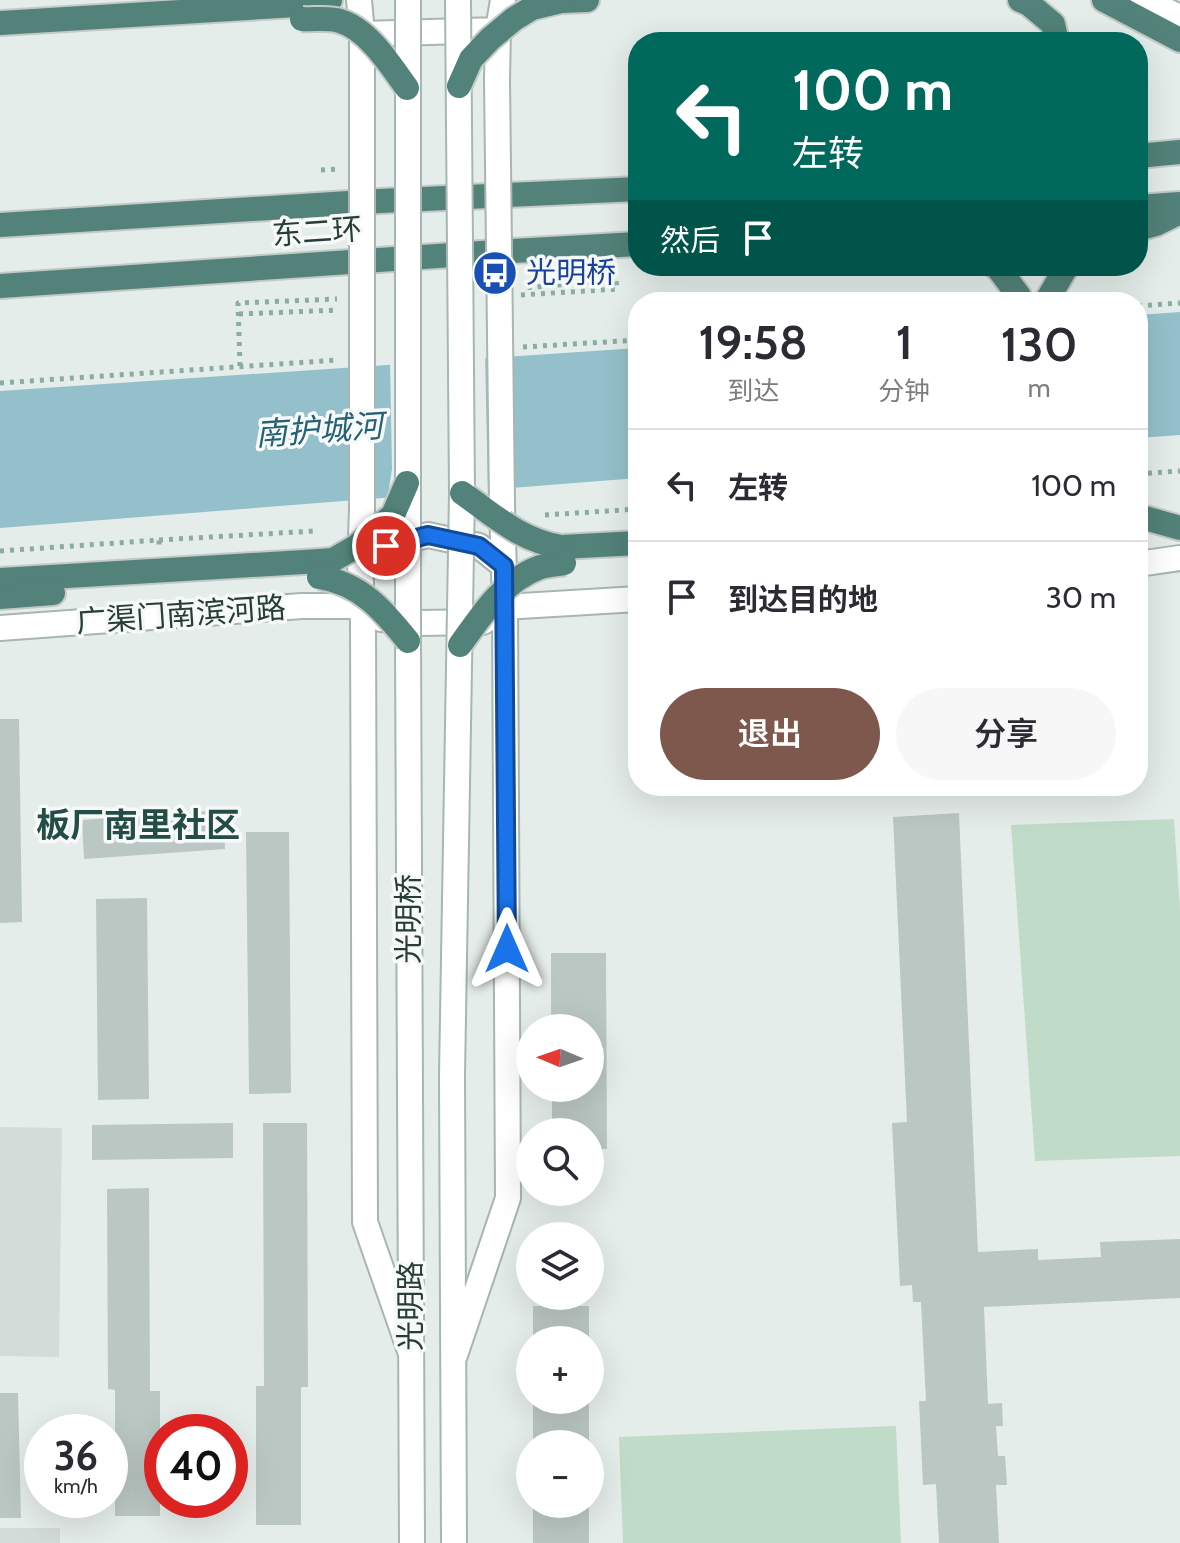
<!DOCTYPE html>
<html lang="zh">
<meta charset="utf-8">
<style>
body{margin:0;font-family:Cabin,"Noto Sans SC",sans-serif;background:#f7f7f7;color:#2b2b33;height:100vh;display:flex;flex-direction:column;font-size:30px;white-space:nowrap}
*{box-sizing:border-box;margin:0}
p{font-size:26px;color:#7c7c81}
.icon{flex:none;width:44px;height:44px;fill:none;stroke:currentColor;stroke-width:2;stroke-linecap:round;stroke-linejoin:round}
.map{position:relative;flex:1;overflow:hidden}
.panel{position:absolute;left:628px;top:292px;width:520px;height:504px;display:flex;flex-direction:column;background:#fff;border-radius:32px;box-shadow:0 8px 32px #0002}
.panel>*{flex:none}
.top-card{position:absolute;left:628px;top:32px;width:520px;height:244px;border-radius:32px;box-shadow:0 8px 32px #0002;background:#00695c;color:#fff;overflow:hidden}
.needle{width:52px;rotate:272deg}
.buttons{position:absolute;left:516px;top:1014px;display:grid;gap:16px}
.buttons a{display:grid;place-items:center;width:88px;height:88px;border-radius:50%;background:#fff;box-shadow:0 8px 32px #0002;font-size:40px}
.speed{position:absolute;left:24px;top:1414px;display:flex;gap:16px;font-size:40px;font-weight:700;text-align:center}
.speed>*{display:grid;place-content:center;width:104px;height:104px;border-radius:50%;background:#fff;box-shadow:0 8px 32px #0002;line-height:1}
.speed small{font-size:20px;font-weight:400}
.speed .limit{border:12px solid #d22;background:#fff;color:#111}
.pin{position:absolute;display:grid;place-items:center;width:68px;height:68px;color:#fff;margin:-34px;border:4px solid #fff;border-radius:50%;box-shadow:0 2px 8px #0007}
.me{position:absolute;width:88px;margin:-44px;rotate:0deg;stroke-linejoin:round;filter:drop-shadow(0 0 6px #0008)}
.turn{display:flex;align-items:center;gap:28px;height:168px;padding:0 32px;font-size:36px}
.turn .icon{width:104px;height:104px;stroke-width:2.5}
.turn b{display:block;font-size:56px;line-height:68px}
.then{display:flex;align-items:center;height:76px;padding:0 32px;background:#0003;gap:16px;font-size:30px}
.eta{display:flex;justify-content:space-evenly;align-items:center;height:136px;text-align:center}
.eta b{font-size:48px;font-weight:600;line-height:56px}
.action{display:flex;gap:16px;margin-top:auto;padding:16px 32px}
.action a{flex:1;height:92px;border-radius:48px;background:#7e584d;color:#fff;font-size:32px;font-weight:600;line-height:92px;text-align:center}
.action a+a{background:#f7f7f7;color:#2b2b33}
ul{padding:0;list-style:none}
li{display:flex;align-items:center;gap:24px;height:112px;padding:0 32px;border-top:2px solid #e1e1e2}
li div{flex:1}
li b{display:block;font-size:30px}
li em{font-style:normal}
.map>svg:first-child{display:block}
.built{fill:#d4dcd9}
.green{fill:#c1dbc9}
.water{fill:#94c0cb}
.pier{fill:#e5edea}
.building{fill:#bbc7c3}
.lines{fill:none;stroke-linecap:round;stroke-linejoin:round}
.tertiary-casing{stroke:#a8b5b1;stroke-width:28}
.secondary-casing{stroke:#a5b7b2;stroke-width:28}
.trunk-casing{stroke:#c2c9c7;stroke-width:28}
.path{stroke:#89ada3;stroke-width:5;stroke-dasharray:4 6;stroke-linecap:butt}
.tertiary{stroke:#fff;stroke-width:24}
.secondary{stroke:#fff;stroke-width:24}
.trunk{stroke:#528279;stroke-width:24}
.tertiary-bridge-casing{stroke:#a8b5b1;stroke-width:28;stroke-linecap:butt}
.secondary-bridge-casing{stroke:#a5b7b2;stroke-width:28;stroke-linecap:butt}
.trunk-bridge-casing{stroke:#c2c9c7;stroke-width:28;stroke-linecap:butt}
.tertiary-bridge{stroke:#fff;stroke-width:24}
.secondary-bridge{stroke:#fff;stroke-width:24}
.trunk-bridge{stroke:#528279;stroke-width:24}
.route-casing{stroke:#114b97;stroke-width:20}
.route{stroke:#1a73e8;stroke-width:14}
.labels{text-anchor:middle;stroke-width:7;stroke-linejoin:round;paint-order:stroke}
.street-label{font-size:30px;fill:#263d38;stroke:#f6f9f8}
.transit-label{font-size:30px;fill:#164399;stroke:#f6f9f8;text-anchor:start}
.water-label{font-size:32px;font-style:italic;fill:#266273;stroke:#f6f9f8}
.quarter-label{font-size:34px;font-weight:bold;fill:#244d45;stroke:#f6f9f8}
</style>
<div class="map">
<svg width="1180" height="1543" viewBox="0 0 1180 1543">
<rect width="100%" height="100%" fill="#e5edea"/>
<g class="built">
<path d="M0,1127L62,1128L59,1357L0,1356Z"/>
<rect x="0" y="1528" width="60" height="15"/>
</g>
<g class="green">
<path d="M1174,819L1180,910V1156L1035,1161L1011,825Z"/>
<path d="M896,1426L901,1543H623L619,1437Z"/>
</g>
<g class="water">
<path d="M1180,312V435L1138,438V315Z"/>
<path d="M638,348V478L0,528V391Z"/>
</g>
<path class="pier" d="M485,354L488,494L387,502L392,469L390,361Z"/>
<g class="building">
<path d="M0,719H19L22,922L0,923Z"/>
<path d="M223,810L225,849L84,859L82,820Z"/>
<path d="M959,813L978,1252L1038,1249V1260L1101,1257L1100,1242L1180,1239V1298L984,1307L988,1404L1002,1403L1003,1426H996L998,1456H1005L1007,1485H996L999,1543H939L936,1484L923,1485L919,1401H926L921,1302H913L912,1285L900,1286L892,1123L907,1122L893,817Z"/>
<path d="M246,832H289L291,1093L249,1094Z"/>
<path d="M147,898L149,1099L98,1100L96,899Z"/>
<path d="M551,953H606L607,1149H590V1132H552V1088H590V1028H551Z"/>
<path d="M233,1123V1158L92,1160V1125Z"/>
<path d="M263,1123H307L308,1387H301V1525H256V1386H264Z"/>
<path d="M149,1188L150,1391H160V1516H115V1390L108,1389L107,1189Z"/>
<rect x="533" y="1306" width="56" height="34"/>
<path d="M0,1393H18L21,1518H0Z"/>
<rect x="533" y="1400" width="56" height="44"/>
<rect x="533" y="1504" width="56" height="39"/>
</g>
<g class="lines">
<g class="tertiary-casing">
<g id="tertiary">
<path d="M359,0L362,34V91"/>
<path d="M1143,0L1180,17"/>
<path d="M362,34L498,30L503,0"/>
<path d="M497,80L498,30"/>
<path d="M362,509L360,565L363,623L365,1222L410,1351"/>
<path d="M1138,564L1180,558"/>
<path d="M360,565L386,546L428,535L479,546L504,566"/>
<path d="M0,628L302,606H361L381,619L419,623L483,622L505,607L638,599"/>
<path d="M455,1355L508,1198L505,607L502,505"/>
</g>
</g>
<g class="secondary-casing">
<g id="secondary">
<path d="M408,641L412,1543"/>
<path d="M452,1075L454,1543"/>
</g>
</g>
<g class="trunk-casing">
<g id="trunk">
<path d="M1020,0L1029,4L1053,24L1057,42"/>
<path d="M1104,0L1180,40"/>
<path d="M561,1L587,0"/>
<path d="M0,23L295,5L330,0"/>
<path d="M1138,156L1180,152"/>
<path d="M1138,207L1180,204"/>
<path d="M0,225L380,201L638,189"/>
<path d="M1138,229L1156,224L1180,212"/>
<path d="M995,266L998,268L1019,296L1021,302"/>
<path d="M0,286L496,252L638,244"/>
<path d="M1046,302L1067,266"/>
<path d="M1138,516L1180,528"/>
<path d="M561,547L638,543"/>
<path d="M0,580L320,561"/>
<path d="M0,597L53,593"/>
</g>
</g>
<g class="path">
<path d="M321,170L339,169"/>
<path d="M521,295L617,289L616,280L523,288"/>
<path d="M1138,306L1180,303"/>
<path d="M239,314L339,310"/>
<path d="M523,347L638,340"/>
<path d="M240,366L238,303L337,299"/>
<path d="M0,383L338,360"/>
<path d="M1138,474L1180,471"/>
<path d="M545,515L638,509"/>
<path d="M159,540L315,531"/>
<path d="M0,551L159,540V548"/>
</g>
<use href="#tertiary" class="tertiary"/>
<use href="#secondary" class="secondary"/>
<use href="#trunk" class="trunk"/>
<g class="tertiary-bridge-casing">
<g id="tertiary-bridge">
<path d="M497,80L502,503"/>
<path d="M362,509V91"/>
</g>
</g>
<g class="secondary-bridge-casing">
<g id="secondary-bridge">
<path d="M408,641V0"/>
<path d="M452,1075L462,493L458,0"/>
</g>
</g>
<g class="trunk-bridge-casing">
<g id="trunk-bridge">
<path d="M302,19C314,20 329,17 340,21C368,29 391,66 407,88"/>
<path d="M459,86L471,59L490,39L514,19L532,8L561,1"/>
<path d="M462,493C495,516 520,540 561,547"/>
<path d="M320,561L333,560L357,546L393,515L407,483"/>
<path d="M319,577C360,583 384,611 408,641"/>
<path d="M460,645C481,616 502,582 538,568C546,565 555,565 564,563"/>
</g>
</g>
<use href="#tertiary-bridge" class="tertiary-bridge"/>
<use href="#secondary-bridge" class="secondary-bridge"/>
<use href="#trunk-bridge" class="trunk-bridge"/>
</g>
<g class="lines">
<g class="route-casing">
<path id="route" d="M386,546L428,535L479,546L504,566L507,949"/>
</g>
<use href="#route" class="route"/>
</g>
<defs>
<g id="bus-disc" transform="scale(2.3)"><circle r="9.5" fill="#1a4fb4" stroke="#f6f9f8"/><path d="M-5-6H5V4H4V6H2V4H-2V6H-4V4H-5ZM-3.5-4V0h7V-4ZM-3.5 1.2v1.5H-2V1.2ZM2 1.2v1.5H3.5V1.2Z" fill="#fff"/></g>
</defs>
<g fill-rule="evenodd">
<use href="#bus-disc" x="495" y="273"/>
</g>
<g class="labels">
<g class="street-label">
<text transform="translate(317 232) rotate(-4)" y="10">东二环</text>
<text transform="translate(181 615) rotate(-4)" y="10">广渠门南滨河路</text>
<text transform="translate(409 919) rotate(-90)" y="10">光明桥</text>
<text transform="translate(411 1306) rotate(-90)" y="10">光明路</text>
</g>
<g class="transit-label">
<text x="526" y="283">光明桥</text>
</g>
<g class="water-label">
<text transform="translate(319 430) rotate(-4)" y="11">南护城河</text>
</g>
<g class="quarter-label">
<text x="138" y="837">板厂南里社区</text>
</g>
</g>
</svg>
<div class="buttons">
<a><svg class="needle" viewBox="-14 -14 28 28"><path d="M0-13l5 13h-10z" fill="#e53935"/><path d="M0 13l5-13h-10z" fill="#7c7c81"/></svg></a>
<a><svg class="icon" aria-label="search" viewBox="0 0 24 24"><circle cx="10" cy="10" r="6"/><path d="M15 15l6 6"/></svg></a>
<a><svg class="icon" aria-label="layers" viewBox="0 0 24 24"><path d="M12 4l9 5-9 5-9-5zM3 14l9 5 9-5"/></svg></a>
<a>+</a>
<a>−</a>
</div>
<div class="speed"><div>36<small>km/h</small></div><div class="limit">40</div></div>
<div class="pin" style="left:386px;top:546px;background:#d93025"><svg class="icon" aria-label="arrive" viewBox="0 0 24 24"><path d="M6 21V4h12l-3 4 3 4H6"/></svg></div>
<svg class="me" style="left:507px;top:949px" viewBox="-20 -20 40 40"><path d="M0-17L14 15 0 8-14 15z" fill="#1a73e8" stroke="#fff" stroke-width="4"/></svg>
<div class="top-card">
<div class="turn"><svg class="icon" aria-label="left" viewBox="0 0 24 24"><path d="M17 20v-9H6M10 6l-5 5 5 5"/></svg><div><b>100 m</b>左转</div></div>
<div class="then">然后<svg class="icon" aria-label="arrive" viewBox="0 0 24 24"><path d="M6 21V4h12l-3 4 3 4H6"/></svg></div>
</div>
<section class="panel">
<div class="eta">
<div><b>19:58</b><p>到达</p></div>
<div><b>1</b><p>分钟</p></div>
<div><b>130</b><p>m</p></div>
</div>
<ul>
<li><svg class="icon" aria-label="left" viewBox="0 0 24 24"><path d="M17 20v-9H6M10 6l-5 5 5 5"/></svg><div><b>左转</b></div><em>100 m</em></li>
<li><svg class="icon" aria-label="arrive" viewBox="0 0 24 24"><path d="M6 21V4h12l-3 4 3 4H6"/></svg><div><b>到达目的地</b></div><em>30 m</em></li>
</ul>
<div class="action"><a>退出</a><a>分享</a></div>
</section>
</div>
